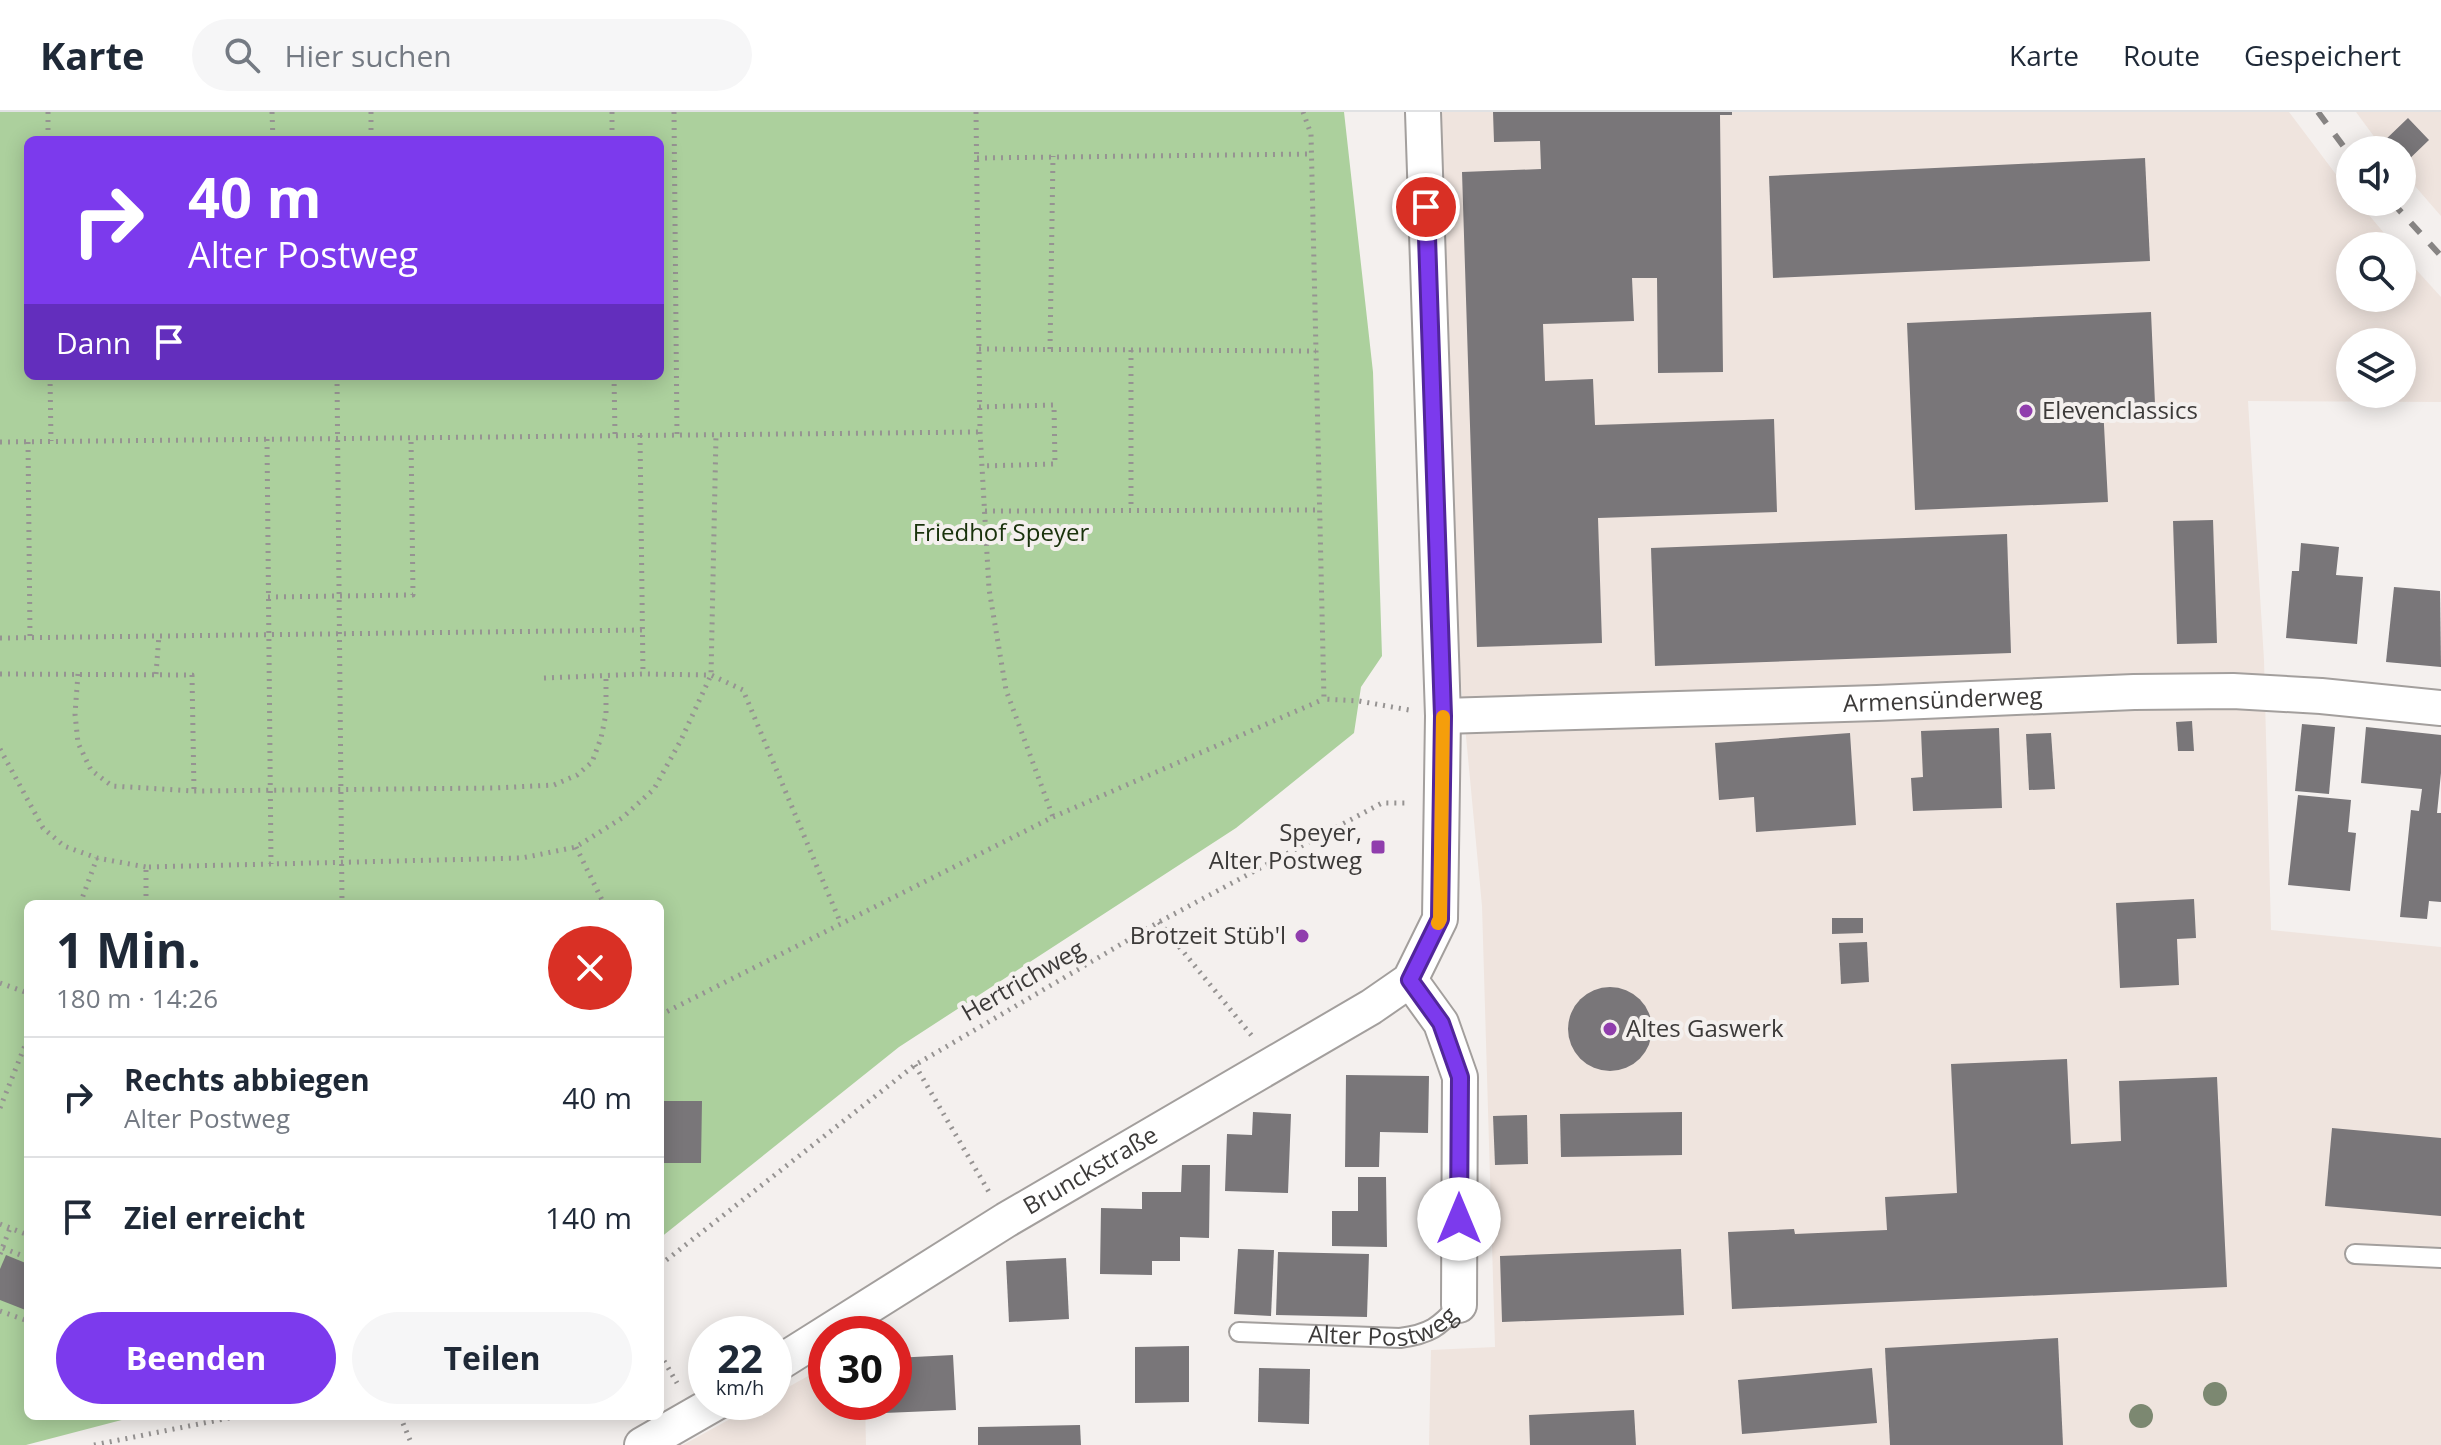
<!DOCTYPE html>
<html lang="de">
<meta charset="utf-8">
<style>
body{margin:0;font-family:"Open Sans",sans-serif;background:#f6f6f7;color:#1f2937;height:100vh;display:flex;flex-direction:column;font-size:30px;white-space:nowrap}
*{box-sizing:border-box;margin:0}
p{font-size:26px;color:#747a83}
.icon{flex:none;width:44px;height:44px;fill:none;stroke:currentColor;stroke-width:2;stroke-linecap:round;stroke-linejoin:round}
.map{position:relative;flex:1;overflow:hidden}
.details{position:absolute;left:24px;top:788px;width:640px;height:520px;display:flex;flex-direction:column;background:#fff;border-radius:12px;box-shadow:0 4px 20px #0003}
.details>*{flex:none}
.hud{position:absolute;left:24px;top:24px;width:640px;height:244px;border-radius:12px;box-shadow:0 4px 20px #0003;background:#7c3aed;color:#fff;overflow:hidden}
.fabs{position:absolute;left:2336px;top:24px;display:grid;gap:16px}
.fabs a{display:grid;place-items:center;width:80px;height:80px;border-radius:50%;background:#fff;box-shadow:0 4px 20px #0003;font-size:40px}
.speed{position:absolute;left:688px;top:1204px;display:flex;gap:16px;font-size:40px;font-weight:700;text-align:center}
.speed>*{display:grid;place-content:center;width:104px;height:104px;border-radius:50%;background:#fff;box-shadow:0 4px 20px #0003;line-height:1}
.speed small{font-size:20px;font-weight:400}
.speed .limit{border:12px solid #d22;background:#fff;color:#111}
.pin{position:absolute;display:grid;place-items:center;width:68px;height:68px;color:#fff;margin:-34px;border:4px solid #fff;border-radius:50%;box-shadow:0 2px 8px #0007}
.me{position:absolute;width:88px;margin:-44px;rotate:0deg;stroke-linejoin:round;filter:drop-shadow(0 0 6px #0008)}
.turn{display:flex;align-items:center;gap:28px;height:168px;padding:0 32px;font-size:36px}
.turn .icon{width:104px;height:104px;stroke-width:2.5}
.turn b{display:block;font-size:56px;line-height:68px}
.then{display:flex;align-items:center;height:76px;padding:0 32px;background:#0003;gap:16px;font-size:30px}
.round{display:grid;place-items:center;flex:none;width:84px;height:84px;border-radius:42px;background:#f6f6f7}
.overview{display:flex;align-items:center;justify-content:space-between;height:136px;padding:0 32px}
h1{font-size:48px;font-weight:700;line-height:60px}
.primary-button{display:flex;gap:16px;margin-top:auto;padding:16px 32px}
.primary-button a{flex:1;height:92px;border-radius:48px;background:#7c3aed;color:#fff;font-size:32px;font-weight:700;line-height:92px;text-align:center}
.primary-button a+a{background:#f6f6f7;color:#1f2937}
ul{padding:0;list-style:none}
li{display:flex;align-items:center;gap:24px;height:120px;padding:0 32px;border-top:2px solid #e0e1e3}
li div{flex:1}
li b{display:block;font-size:30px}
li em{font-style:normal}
header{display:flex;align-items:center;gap:48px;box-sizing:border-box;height:112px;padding:0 40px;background:#fff;border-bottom:2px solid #e0e1e3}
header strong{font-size:38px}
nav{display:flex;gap:44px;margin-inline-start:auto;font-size:28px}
.search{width:560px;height:72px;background:#f6f6f7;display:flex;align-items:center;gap:20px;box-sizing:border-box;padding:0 28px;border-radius:44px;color:#747a83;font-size:30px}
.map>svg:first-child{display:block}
.built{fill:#efe4de;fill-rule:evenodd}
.green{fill:#acd09d;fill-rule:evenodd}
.building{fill:#797679}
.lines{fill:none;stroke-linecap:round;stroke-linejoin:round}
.lane-casing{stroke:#a39f9d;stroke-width:22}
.street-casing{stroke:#a39f9d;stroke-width:38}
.path{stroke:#969392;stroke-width:5;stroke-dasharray:2 6;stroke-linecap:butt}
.lane{stroke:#fff;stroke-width:18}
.street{stroke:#fff;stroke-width:34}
.rail{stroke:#878483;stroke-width:6;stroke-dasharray:14 14;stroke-linecap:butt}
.tree{fill:#7c8871}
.route-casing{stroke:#51269a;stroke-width:20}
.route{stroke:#7c3aed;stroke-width:14}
.slow{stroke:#f59e0b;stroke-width:14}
.poi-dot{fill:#903ead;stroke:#f4f0ee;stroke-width:3}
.labels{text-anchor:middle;stroke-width:8;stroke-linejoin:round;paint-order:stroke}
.poi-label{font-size:24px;fill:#3c3a39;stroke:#f4f0ee;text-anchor:start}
.park-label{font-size:24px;fill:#19320b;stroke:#f4f0ee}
.street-label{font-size:24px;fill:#3c3a39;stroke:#f4f0ee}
</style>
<header>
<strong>Karte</strong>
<div class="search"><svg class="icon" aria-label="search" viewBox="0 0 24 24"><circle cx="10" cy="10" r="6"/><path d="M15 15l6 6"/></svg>Hier suchen</div>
<nav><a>Karte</a><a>Route</a><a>Gespeichert</a></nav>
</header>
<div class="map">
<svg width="2441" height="1333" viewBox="0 0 2441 1333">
<rect width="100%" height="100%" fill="#f4f0ee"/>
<g class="built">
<path d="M1437,0H2289L2350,81V90H2358L2395,134H2350V186H2402V142L2441,185V290L2248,289L2264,548L2271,818L2441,835V1333H1429L1431,1238L1495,1235L1482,794L1460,561ZM2350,230H2402V282H2350Z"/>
<path d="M2356,0H2441V104L2402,59V38H2384Z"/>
<path d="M826,1254V1290H865L866,1333H683L761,1290H774V1283Z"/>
</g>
<path class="green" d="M0,0H1344L1373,260L1382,544L1361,575L1354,621L1236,716L899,935L660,1126V792H28V1304H137L26,1333H0ZM28,28H660V264H28Z"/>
<g class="building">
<path d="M1493,0H1732V3H1720L1723,260L1658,261L1657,166H1632L1634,209L1543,212L1545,269L1593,267L1595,313L1774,307L1777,400L1598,406L1602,531L1477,535L1462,60L1541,57L1540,29L1494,30Z"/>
<path d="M2408,6L2429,28L2402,54V38H2388L2382,31Z"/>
<path d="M2145,46L2150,149L1773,166L1769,64Z"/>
<path d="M2151,200L2155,292L2103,294L2108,390L1915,398L1907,211Z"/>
<path d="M2213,408L2217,531L2177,532L2173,409Z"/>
<path d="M2007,422L2011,541L1655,554L1651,436Z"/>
<path d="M2301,431L2339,435L2336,463L2363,465L2357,532L2286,526L2292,459H2299Z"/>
<path d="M2394,475L2440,479L2441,555L2386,550Z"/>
<path d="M2192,609L2194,639H2178L2176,610Z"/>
<path d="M2302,612L2335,615L2329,682L2295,679Z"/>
<path d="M2366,615L2441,623V661L2437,701H2441V790L2429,789L2427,807L2400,805L2411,698L2419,699L2422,677L2361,671Z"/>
<path d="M1999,616L2002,696L1913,699L1911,666L1923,665L1921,619Z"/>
<path d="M1850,621L1856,713L1756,720L1754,685L1719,688L1715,631Z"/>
<path d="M2051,621L2055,677L2029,678L2026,622Z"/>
<path d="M2298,683L2351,688L2348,720L2356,721L2350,779L2288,773Z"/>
<path d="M2194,787L2196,826L2177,827L2179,873L2120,876L2116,791Z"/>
<path d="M1832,806H1863V821L1832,822Z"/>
<path d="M1867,830L1869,870L1841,872L1839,831Z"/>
<circle cx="1610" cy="917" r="42"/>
<path d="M2067,947L2071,1032L2121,1029L2119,969L2217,965L2227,1175L1732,1197L1728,1120L1794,1117L1795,1122L1887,1118L1885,1085L1957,1081L1951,952Z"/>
<path d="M1346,963L1429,964L1428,1021L1380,1020L1379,1055H1345Z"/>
<path d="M660,989H702L701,1051H663V1059H660Z"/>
<path d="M1253,1000L1291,1002L1288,1081L1225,1079L1227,1022L1252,1023Z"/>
<path d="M1682,1000V1043L1561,1045L1560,1002Z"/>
<path d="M1527,1003L1528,1052L1495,1053L1493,1004Z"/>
<path d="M2332,1016L2441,1026V1104L2325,1094Z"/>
<path d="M1182,1053H1210L1209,1126L1180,1125V1149H1152V1163L1100,1162L1101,1096L1142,1097V1080H1181Z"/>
<path d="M1358,1065H1386L1387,1135L1332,1134V1099H1358Z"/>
<path d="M1238,1137L1274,1138L1271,1204L1234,1202Z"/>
<path d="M1681,1137L1684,1203L1502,1210L1500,1144Z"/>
<path d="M1278,1140L1369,1142L1367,1205L1276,1203Z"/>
<path d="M6,1143L28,1152V1199L0,1188V1157Z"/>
<path d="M1066,1146L1069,1207L1009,1210L1006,1149Z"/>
<path d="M2058,1226L2063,1333H1890L1885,1236Z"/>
<path d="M1189,1234V1290L1135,1291V1235Z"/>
<path d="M953,1243L956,1298L884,1301L883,1290H894V1246Z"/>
<path d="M1259,1256L1310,1257L1309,1312L1258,1310Z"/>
<path d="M1872,1256L1877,1311L1742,1322L1738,1268Z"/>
<path d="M1634,1298L1636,1333H1530L1529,1303Z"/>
<path d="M1080,1313L1081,1333H978V1315Z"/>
</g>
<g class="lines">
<g class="lane-casing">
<g id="lane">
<path d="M2355,1142L2441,1146"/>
<path id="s1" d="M1239,1220L1400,1226C1430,1222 1439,1215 1459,1193"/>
</g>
</g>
<g class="street-casing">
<g id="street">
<path id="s2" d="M1443,604L1877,591L2134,580L2233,579L2321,584L2441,596"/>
<path d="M1410,868L1441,911L1460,965L1459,1193"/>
<path id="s3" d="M774,1254L1006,1108L1371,895L1410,868L1440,807L1443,604L1423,0"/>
<path d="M642,1333L717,1290"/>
</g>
</g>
<g class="path">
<path d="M48,0V28"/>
<path d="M272,0L273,28"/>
<path d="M371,0V28"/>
<path d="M612,0V28"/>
<path d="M674,0L677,323"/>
<path d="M976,0L980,320L989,477L1006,578L1053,705"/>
<path d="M1303,0L1311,22L1324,587L1359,589L1409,598"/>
<path d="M977,46L1311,42"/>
<path d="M979,237L1316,239"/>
<path d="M1050,237L1053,44"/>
<path d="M1131,238V398"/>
<path d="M50,264L51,329"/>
<path d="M337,264L342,792"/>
<path d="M614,264L615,323"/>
<path d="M979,295L1054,293L1055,352L982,354"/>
<path d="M640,323L643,562"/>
<path d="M267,327L271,752"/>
<path d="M0,330L980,320"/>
<path d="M28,330L30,524"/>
<path d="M985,399L1320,398"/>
<path d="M268,485L413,483L411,325"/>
<path d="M0,526L642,518"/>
<path d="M0,562L192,563L194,679"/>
<path d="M78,562L75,602L78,631L91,658L112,674L194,679L495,676L554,673L577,663L592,650L601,626L606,602V564"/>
<path d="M156,562L159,523"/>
<path d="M544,566L643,562L711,563L743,578L841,812"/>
<path d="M0,637L43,716L64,734L97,746L146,755"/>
<path d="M576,735L604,792"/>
<path d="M80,792L97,746"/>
<path d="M146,792V755L522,746L576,735L622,706L654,677L681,628L711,563L716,323"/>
<path d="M1159,810L1252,924"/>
<path d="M0,871L28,881"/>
<path d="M660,903L1053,705L1324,587"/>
<path d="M915,953L989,1080"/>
<path d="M0,996L28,926"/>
<path d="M0,1112L28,1123"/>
<path d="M3,1136L28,1146"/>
<path d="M0,1142L10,1116"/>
<path d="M660,1153L915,953L1159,810L1382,691H1408"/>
<path d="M0,1199L28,1209"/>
<path d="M660,1242L677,1271"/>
<path d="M400,1304L412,1333"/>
<path d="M94,1333L239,1304"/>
</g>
<use href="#lane" class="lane"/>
<use href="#street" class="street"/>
<g class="rail">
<path d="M2318,0L2350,43"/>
<path d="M2392,90L2441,144"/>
</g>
</g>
<g class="tree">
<circle cx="2215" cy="1282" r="12"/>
<circle cx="2141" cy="1304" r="12"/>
</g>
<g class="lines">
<g class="route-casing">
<path id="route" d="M1426,95L1443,604L1440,807L1410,868L1441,911L1460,965L1459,1107"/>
</g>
<use href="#route" class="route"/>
<path class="slow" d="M1438,811L1440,807L1443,605"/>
</g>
<g class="poi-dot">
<circle cx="2026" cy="299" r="8"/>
<rect x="1370" y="727" width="16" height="16" rx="4"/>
<circle cx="1302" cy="824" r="8"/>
<circle cx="1610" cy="917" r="8"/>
</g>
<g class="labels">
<g class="poi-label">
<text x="2042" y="307">Elevenclassics</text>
<text x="1362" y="729" text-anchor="end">Speyer,<tspan x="1362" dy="28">Alter Postweg</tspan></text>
<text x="1286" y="832" text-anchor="end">Brotzeit Stüb'l</text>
<text x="1626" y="925">Altes Gaswerk</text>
</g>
<g class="park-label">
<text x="1001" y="429">Friedhof Speyer</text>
</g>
<g class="street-label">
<text dy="8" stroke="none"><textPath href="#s2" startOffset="500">Armensünderweg</textPath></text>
<text transform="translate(1023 869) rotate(-30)" y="8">Hertrichweg</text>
<text dy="8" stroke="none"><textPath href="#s3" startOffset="372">Brunckstraße</textPath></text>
<text dy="8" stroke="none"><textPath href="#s1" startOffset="146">Alter Postweg</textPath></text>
</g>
</g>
</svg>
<div class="fabs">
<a><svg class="icon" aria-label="sound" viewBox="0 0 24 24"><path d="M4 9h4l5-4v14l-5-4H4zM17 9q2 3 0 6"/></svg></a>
<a><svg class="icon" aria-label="search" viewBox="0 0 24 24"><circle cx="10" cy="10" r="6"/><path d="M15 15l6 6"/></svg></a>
<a><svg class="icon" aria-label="layers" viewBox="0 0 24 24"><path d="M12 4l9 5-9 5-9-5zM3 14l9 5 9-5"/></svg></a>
</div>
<div class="speed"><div>22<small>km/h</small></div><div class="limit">30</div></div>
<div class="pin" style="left:1426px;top:95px;background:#d93025"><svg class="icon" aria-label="arrive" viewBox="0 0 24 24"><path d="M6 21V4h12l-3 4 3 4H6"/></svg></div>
<svg class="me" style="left:1459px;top:1107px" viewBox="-20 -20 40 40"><circle r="19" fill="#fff"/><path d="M0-13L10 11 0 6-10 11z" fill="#7c3aed"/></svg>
<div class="hud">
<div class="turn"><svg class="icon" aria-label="right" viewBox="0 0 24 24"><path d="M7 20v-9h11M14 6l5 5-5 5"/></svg><div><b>40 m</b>Alter Postweg</div></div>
<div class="then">Dann<svg class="icon" aria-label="arrive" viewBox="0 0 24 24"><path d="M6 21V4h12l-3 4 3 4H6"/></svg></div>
</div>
<section class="details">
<div class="overview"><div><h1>1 Min.</h1><p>180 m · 14:26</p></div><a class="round" style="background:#d93025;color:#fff"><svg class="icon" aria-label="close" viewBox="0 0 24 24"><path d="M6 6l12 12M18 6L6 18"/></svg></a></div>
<ul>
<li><svg class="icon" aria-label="right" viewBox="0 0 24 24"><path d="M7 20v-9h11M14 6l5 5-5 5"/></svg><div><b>Rechts abbiegen</b><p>Alter Postweg</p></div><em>40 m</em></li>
<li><svg class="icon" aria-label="arrive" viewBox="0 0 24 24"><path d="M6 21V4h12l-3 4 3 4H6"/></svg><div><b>Ziel erreicht</b></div><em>140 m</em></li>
</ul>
<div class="primary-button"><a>Beenden</a><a>Teilen</a></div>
</section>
</div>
